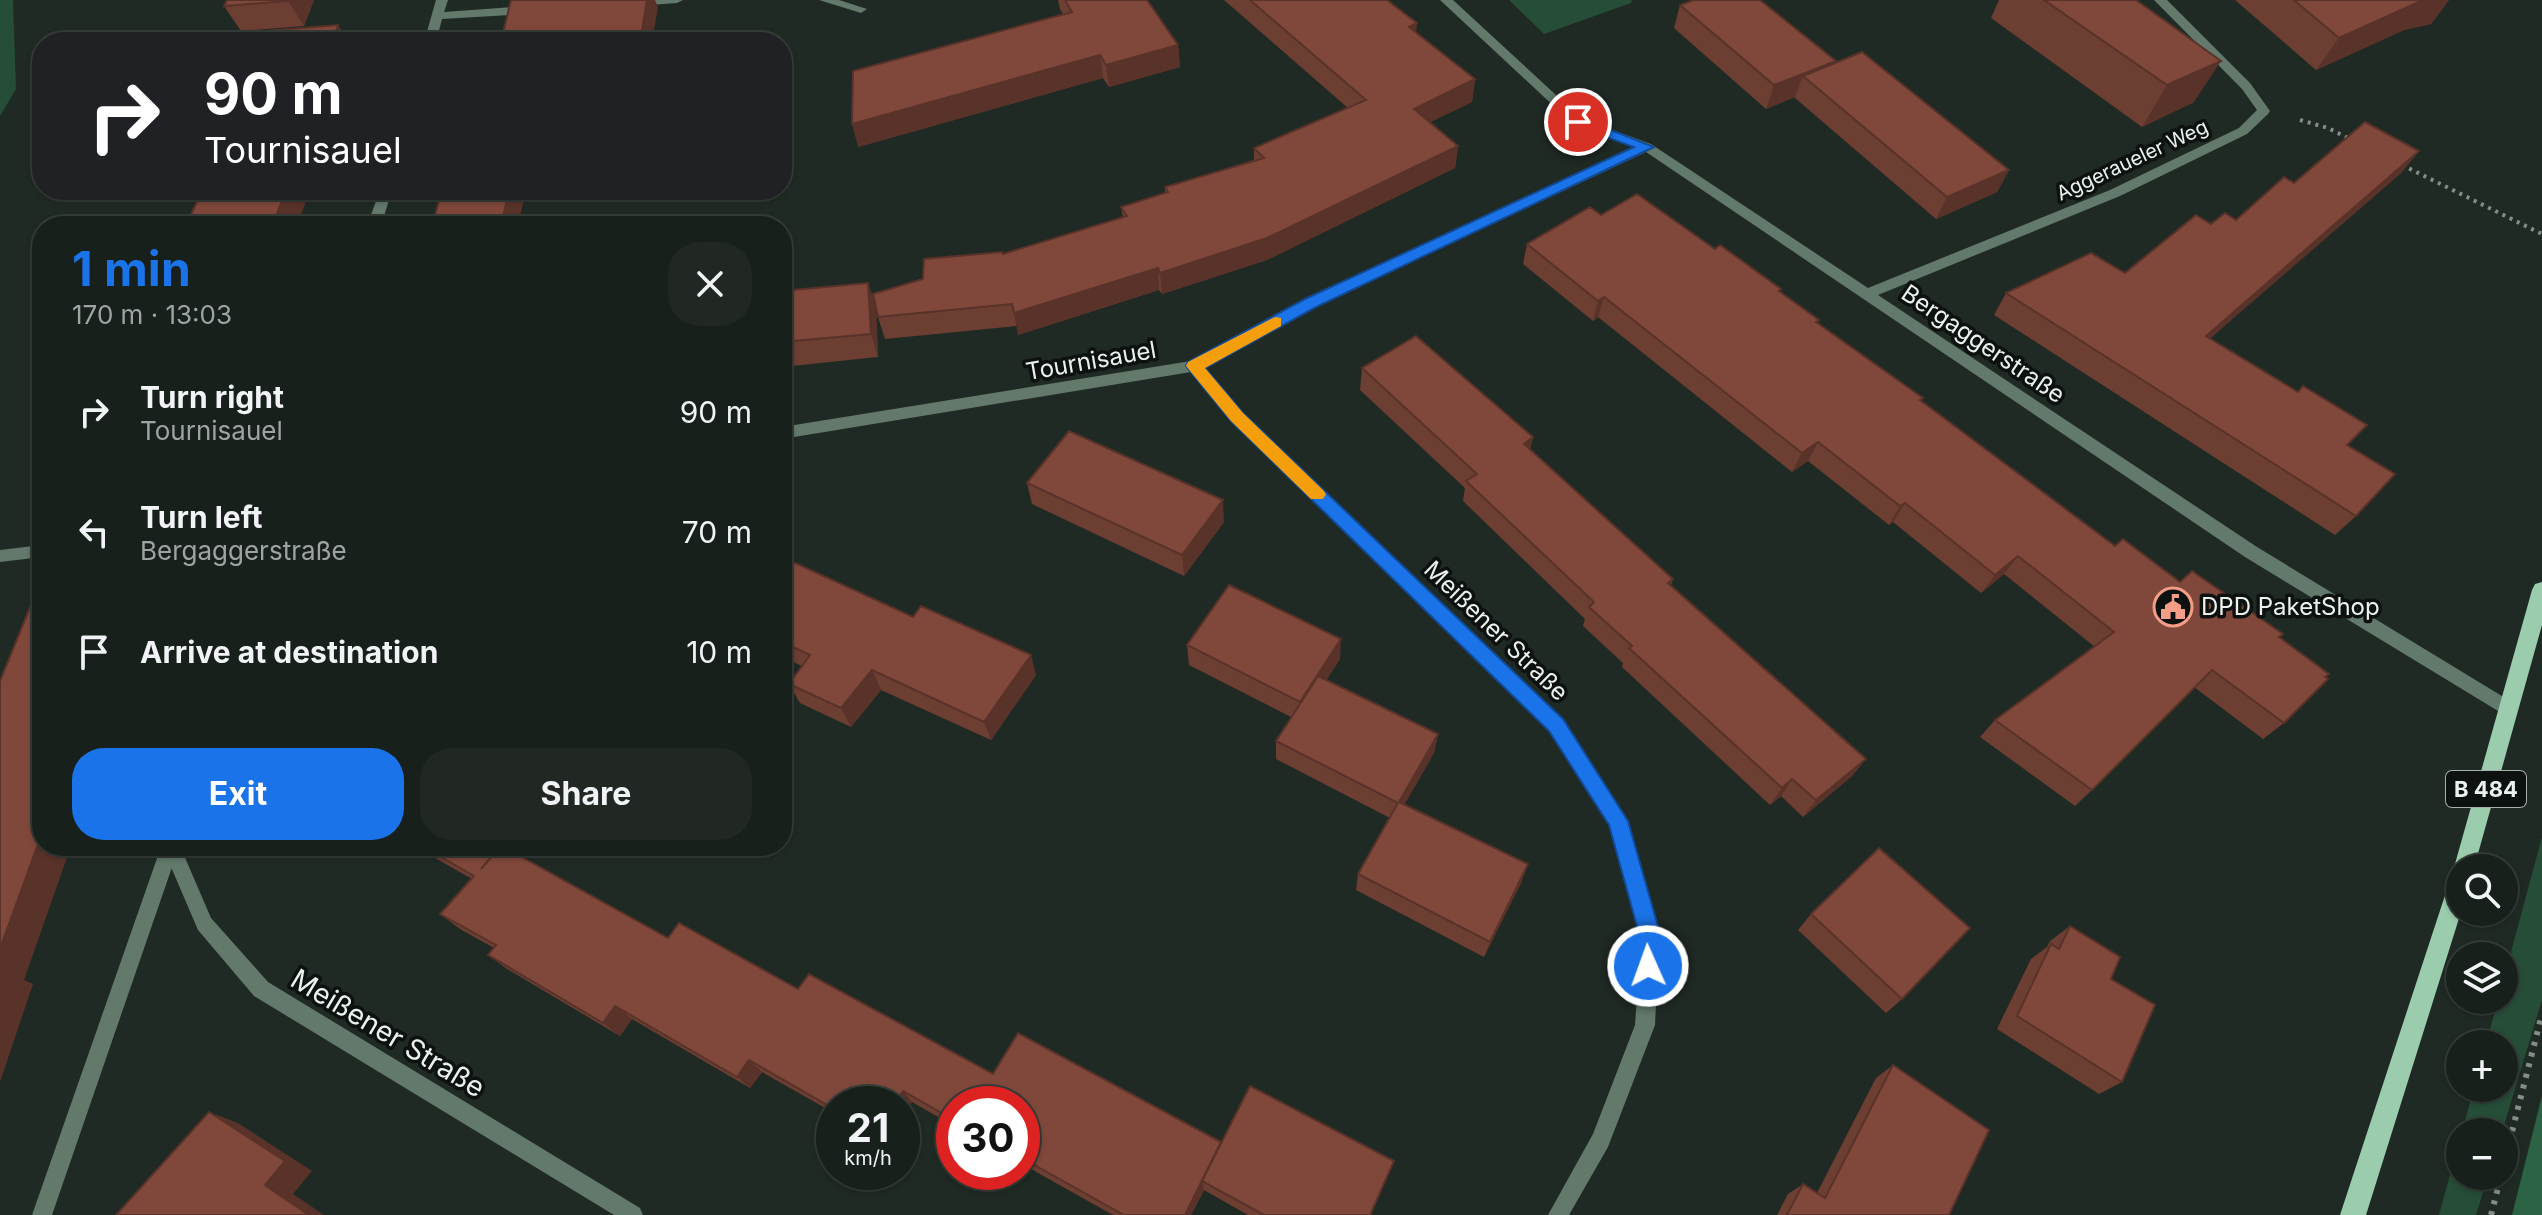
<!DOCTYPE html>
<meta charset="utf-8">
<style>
body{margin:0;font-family:Inter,sans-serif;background:#212824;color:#f1f3f6;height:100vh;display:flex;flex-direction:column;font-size:30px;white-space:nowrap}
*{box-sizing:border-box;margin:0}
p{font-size:26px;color:#9fa3a3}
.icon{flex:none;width:44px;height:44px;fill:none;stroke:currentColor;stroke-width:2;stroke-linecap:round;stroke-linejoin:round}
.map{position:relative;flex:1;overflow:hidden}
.details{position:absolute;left:32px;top:216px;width:760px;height:640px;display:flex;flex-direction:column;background:#18201b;border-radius:32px;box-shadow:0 2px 6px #0004,0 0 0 2px #363e3a}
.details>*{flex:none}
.top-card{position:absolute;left:32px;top:32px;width:760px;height:168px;border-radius:32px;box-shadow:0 2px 6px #0004,0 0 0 2px #363e3a;background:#202124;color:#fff;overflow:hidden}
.fabs{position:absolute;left:2446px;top:854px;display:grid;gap:16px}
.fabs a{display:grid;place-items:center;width:72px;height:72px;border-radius:50%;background:#18201b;box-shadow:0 2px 6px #0004,0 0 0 2px #363e3a;font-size:40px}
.speed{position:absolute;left:816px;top:1086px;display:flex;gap:16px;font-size:40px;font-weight:700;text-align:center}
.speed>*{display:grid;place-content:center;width:104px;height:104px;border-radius:50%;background:#18201b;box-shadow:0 2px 6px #0004,0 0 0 2px #363e3a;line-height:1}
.speed small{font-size:20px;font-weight:400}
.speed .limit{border:12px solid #d22;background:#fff;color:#111}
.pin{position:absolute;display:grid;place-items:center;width:68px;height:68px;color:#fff;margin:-34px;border:4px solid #fff;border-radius:50%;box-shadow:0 2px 8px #0007}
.me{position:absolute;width:88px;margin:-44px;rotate:358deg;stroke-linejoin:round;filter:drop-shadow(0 0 6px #0008)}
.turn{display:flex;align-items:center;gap:28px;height:168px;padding:0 40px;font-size:36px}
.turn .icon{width:104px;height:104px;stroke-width:2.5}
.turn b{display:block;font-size:56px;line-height:68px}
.round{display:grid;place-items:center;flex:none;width:84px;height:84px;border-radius:32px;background:#212824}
.overview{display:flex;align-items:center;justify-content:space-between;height:136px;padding:0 40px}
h1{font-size:48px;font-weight:700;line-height:60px;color:#1a73e8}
.primary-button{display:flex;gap:16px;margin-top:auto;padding:16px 40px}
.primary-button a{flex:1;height:92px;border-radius:32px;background:#1a73e8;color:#fff;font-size:32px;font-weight:700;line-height:92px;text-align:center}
.primary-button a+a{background:#212824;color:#f1f3f6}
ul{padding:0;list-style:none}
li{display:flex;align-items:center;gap:24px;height:120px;padding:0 40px}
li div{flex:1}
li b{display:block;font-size:30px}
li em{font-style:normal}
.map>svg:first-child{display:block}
.green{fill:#264d37}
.forest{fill:#2b6344}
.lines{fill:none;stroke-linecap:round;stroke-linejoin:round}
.path-far1{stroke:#858d88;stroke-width:4;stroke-dasharray:3 5;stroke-linecap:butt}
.path{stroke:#858d88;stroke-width:6;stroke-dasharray:4 7;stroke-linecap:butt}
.lane{fill:#62796b;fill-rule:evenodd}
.street{fill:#62796b;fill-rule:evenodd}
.primary{fill:#9cccae;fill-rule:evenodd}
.wall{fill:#6d3e32}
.shaded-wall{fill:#593229}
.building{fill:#7f483a;stroke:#593229;stroke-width:2}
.route{fill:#1a73e8;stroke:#114b97;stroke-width:2}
.slow{fill:#f59e0b}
.labels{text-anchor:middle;stroke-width:7;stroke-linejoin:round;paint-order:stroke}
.far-street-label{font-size:20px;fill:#ebf1ed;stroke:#0d110f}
.shield{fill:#0d110f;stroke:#a8aeaa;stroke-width:2}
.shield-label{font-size:22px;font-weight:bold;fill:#ebf1ed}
.street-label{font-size:24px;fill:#ebf1ed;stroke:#0d110f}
.poi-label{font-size:24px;fill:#ebf1ed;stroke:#0d110f;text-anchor:start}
.near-street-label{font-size:28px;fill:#ebf1ed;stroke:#0d110f}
</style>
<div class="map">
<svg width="2542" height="1215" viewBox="0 0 2542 1215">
<rect width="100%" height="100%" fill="#202a24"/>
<g class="green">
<path d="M0,0H13L16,89L0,116Z"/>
<path d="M1509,0H1632L1631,3L1544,34Z"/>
<path d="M2542,837V1000L2502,1132H2462L2474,1088H2504V1044H2486L2498,1000H2504V978Z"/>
<path d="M2460,1138V1176H2488L2476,1215H2439Z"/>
</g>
<path class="forest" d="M2542,1096V1215H2512Z"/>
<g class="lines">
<g class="path-far1">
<path d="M2300,120L2328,128L2350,139"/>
<path d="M2402,165L2542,234"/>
</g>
<g class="path">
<path d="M2504,1163L2542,1014"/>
<path d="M2491,1215L2501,1176"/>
</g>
<g class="lane">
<path d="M42,545V557L0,562V550Z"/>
<path d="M161,847H179L52,1215H32Z"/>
</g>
<g class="street">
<path d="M436,0H448L444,12L528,6L534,10L528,14L442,19L436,42H424Z"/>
<path d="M633,0H683L677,3L635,6L629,3Z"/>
<path d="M819,0H839L867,9L861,13Z"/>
<path d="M1440,0H1453L1582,119L1651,144L1868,288L2110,190L2239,128L2257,110L2242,89L2154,0H2167L2250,83L2270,111L2268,114L2247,134L2120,196L1878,295L2257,547L2515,704L2517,709L2515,714L2509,716L2503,714L2245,557L1646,152L1315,307L1203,367L1242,413L1562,720L1627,821L1659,937L1655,1025L1608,1147L1569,1215H1548L1593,1134L1635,1025L1641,937L1610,824L1550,730L1232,421L1191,372L782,439V427L1191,361L1305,299L1635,147L1574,125Z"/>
<path d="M380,190H392L381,226H367Z"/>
<path d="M162,846H180L211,918L268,982L640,1208L643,1215H614L254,996L198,930Z"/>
</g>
<path class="primary" d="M2542,582V625L2474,868H2460L2461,912L2366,1215H2340L2453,871L2532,590L2535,584Z"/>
</g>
<g class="wall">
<path d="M227,0H314L304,26L241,31L224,6Z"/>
<path d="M1058,0H1147L1178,45L1180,67L1109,87L1103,78L858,147L1063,14L1060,9Z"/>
<path d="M1224,0H1387L1416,33L1475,79L1472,102L1430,122L1458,146L1455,168L1267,260L1162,294L1159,290L1018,335L1017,326L885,339L878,317L1003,254L1123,217L1121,207L1165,193V187L1254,160V148L1348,108Z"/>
<path d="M1999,0H2136L2194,102L2142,127L1991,18Z"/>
<path d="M2235,0H2449L2431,24L2404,30L2316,70Z"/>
<path d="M1680,5L1836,61L1835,63L2009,170L1997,192L1936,219L1795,98V97L1766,109L1674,28Z"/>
<path d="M2419,151L2401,173L2210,338L2348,445L2356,516L2335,535L1994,315L2006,293L2125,273L2211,224L2236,220L2294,183Z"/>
<path d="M1601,215L1715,249L1781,289L1780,292L1819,320L1818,323L1923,398L1921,401L2115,546L2279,638L2284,723L2263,739L2194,687L2092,790L2075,806L1980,737L1995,720L2095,647L2004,574L1981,593L1893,522L1889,525L1808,461L1792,472L1598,317L1593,321L1523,264L1527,244Z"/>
<path d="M868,283L876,307L878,357L782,367V291Z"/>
<path d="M1362,368L1533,437L1530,450L1673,579L1671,585L1866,759L1852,776L1803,817L1781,796L1770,805L1622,667L1623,663L1583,626L1585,619L1463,501L1465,488L1360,390Z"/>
<path d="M1027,483L1224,522L1184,576L1032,504Z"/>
<path d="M782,557L1036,675L991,740L881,690L851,727L800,703L789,684L802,666L782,657Z"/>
<path d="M1187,645L1340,659L1326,680L1438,734L1434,753L1404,805L1522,881L1484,957L1356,890L1358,874L1390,818L1276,759V741L1291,717L1189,665Z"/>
<path d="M414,846H533L523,857L668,938L798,989L993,1074L1221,1142L1394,1161L1371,1215H1248L1204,1190L1191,1215H1113L1022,1164V1104H954V1126L912,1102L902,1119V1104H834V1113L762,1072L750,1088L632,1019L620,1036L507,969L488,955L494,948L460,929L440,914L472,879Z"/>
<path d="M1811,914L1902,999L1886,1013L1798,930Z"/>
<path d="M2070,926L2111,979L2122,1082L2099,1094L1997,1029L2031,959L2047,947L2050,941Z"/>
<path d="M1893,1065L1949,1215H1777L1788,1194L1803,1184L1817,1193L1876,1078Z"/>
</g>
<g class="shaded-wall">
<path d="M289,0H314L304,26L288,1Z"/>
<path d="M647,0H655L658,7L652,42H640Z"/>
<path d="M2423,0H2449L2431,24L2404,30L2316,70L2339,38Z"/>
<path d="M1417,23L1415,46L1409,27Z"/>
<path d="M338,25L349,42H332Z"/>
<path d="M1178,45L1180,67L1109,87L1106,65Z"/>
<path d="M1100,55L1103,78L858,147L852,124Z"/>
<path d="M1836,61L1827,85L1803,76L1795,97L1766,109L1774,85Z"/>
<path d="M2221,61L2194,102L2142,127L2167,85Z"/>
<path d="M1475,79L1472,102L1412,131L1414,109Z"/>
<path d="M1458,146L1455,168L1267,260L1162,294L1160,273Z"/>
<path d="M2419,151L2401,173L2189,357L2206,336Z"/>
<path d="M2009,170L1997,192L1936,219L1947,197Z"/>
<path d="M286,190H310L297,226H272Z"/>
<path d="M509,190H526L518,226H501Z"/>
<path d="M1158,268L1159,290L1018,335L1014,313Z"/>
<path d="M868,283L876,307L878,357L871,334Z"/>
<path d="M1604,297L1598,317L1593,321L1598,301Z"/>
<path d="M1533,437L1528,458L1524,444Z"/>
<path d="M1818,442L1808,461L1792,472L1802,453Z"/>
<path d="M1223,500L1224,522L1184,576L1182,555Z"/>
<path d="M1905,503L1893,522L1889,525L1900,506Z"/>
<path d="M2018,556L2004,574L1981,593L1995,575Z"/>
<path d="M1341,639L1340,659L1300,721V702Z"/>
<path d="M1031,655L1036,675L991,740L984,722Z"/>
<path d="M872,670L881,690L851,727L841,708Z"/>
<path d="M1438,734L1434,753L1396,819L1399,802Z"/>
<path d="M1866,759L1852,776L1803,817L1816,800Z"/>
<path d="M1792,779L1781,796L1770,805L1782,788Z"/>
<path d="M42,805V846H71L24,980L33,984L0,1082V949L33,829Z"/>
<path d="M500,846H533L499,884Z"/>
<path d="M1528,864L1522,881L1484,957L1490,942Z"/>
<path d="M615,1006L632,1019L620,1036L603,1023Z"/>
<path d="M749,1060L762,1072L750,1088L737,1077Z"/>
<path d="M903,1091L912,1102L902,1119V1104H894Z"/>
<path d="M209,1112L238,1123L312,1171L293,1194L324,1215H309L265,1185Z"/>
<path d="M1221,1142L1202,1181L1204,1190L1191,1215H1185Z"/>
</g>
<g class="building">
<path d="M227,0H289L288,1L224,6Z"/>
<path d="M511,0H647L640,42H501Z"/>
<path d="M1065,0H1147L1178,45L1106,65L1100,55L852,124L853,71L1072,12Z"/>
<path d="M1250,0H1387L1417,23L1409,27L1475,79L1414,109L1458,146L1267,238L1160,273L1158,268L1014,313L1012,304L878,317L873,294L923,279L924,259L1002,252L1003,254L1127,216L1121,207L1168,192L1165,187L1264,158L1254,148L1366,100Z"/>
<path d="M1694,0H1760L1836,61L1774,85L1680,5Z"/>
<path d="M2044,0H2136L2221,61L2167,85Z"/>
<path d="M2294,0H2423L2339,38Z"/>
<path d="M338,25L332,42H262L266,31Z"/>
<path d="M1862,52L2009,170L1947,197L1803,76Z"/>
<path d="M2365,122L2419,151L2206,336L2298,392L2303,386L2367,425L2347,445L2395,474L2356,516L2006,293L2091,253L2125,273L2196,215L2211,224L2225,213L2236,220L2284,177L2294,183Z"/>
<path d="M202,190H286L272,226H186Z"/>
<path d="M442,190H509L501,226H432Z"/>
<path d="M1637,194L1715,249L1720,245L1781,289L1779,291L1819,320L1816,322L1923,398L1920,400L2115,546L2123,539L2180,582L2192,571L2283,634L2279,637L2329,674L2325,677L2328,679L2284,723L2212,670L2092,790L1995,720L2114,632L2018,556L1995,575L1905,503L1900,506L1818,442L1802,453L1604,297L1598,301L1527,244L1590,207L1601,215Z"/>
<path d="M868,283L871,334L782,342V291Z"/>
<path d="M1416,336L1533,437L1524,444L1673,579L1668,583L1866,759L1816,800L1792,779L1782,788L1629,648L1632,646L1589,607L1594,602L1466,481L1477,474L1362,368Z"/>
<path d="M1069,431L1223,500L1182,555L1027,483Z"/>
<path d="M782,557L913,617L921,606L1031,655L984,722L872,670L841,708L789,684L810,655L782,642Z"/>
<path d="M42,578V805L33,829L42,828V833L0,949V681Z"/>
<path d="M1229,585L1341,639L1300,702L1187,645Z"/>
<path d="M1318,676L1438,734L1399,802L1528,864L1490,942L1358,874L1398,803L1276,741Z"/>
<path d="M422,846H500L481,869L501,846H502L668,938L679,923L798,989L809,974L993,1074L1018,1033L1221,1142L1185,1215H1124L1022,1158V1104H954V1120L903,1091L894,1104H834V1109L749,1060L737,1077L615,1006L603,1023L488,955L496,945L440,914L474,876Z"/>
<path d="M1879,848L1970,928L1902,999L1811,914Z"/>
<path d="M2070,926L2120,957L2111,979L2155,1005L2122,1082L2017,1016L2051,944L2059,949Z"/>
<path d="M1893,1065L1989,1130L1949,1215H1787L1803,1184L1825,1198Z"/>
<path d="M1250,1086L1394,1161L1370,1215H1264L1202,1181Z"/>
<path d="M209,1112L285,1161L265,1185L309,1215H116Z"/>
</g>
<path class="route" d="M1578,117L1654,147L1316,307L1205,368L1243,413L1563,719L1628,821L1661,937L1656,974L1648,977L1641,974L1638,966L1640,937L1609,825L1549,731L1231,421L1186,366L1188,362L1305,299L1634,147L1573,125V119Z"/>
<path class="slow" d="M1275,317L1281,318V326L1205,368L1243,413L1323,490L1326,494L1323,499H1311L1231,421L1186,366L1188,362Z"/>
<defs>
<g id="civic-ring" transform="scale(2)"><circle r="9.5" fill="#0d110f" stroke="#f49e87" stroke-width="1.5"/><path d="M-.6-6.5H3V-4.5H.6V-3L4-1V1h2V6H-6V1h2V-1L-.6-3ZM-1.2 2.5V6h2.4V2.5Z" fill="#f49e87"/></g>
</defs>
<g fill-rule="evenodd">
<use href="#civic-ring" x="2173" y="607"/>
</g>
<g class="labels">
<g class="far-street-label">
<text transform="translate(2132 160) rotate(-25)" y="7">Aggeraueler Weg</text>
</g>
<rect class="shield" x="2446" y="771" width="80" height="36" rx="6"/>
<g class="shield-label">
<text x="2486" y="797">B 484</text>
</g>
<g class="street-label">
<text transform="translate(1983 344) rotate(34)" y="8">Bergaggerstraße</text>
<text transform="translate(1091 361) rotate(-10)" y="8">Tournisauel</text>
<text transform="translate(1496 631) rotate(44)" y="8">Meißener Straße</text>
</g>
<g class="poi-label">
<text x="2201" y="615">DPD PaketShop</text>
</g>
<g class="near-street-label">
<text transform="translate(388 1033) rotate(31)" y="10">Meißener Straße</text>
</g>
</g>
</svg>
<div class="fabs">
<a><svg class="icon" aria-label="search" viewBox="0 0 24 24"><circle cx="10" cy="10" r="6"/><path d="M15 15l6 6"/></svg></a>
<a><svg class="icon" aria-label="layers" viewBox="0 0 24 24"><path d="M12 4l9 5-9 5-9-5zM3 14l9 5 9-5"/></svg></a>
<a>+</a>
<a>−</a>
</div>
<div class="speed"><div>21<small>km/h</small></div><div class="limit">30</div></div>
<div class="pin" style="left:1578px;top:122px;background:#d93025"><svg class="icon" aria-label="arrive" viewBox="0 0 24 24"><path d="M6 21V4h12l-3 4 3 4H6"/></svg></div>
<svg class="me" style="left:1648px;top:966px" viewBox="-20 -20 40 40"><circle r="17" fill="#1a73e8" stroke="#fff" stroke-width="3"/><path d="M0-11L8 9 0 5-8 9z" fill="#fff"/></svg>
<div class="top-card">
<div class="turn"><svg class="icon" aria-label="right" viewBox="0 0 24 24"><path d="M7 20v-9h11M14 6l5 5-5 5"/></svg><div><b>90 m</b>Tournisauel</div></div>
</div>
<section class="details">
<div class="overview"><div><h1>1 min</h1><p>170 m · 13:03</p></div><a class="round"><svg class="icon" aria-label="close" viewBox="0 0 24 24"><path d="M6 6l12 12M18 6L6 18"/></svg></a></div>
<ul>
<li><svg class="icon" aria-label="right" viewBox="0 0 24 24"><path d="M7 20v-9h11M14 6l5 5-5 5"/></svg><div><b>Turn right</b><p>Tournisauel</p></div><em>90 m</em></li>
<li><svg class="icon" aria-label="left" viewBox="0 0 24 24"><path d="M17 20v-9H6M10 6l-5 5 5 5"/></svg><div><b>Turn left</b><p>Bergaggerstraße</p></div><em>70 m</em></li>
<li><svg class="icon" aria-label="arrive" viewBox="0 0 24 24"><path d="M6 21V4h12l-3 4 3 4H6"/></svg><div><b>Arrive at destination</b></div><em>10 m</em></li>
</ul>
<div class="primary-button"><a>Exit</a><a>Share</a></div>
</section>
</div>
